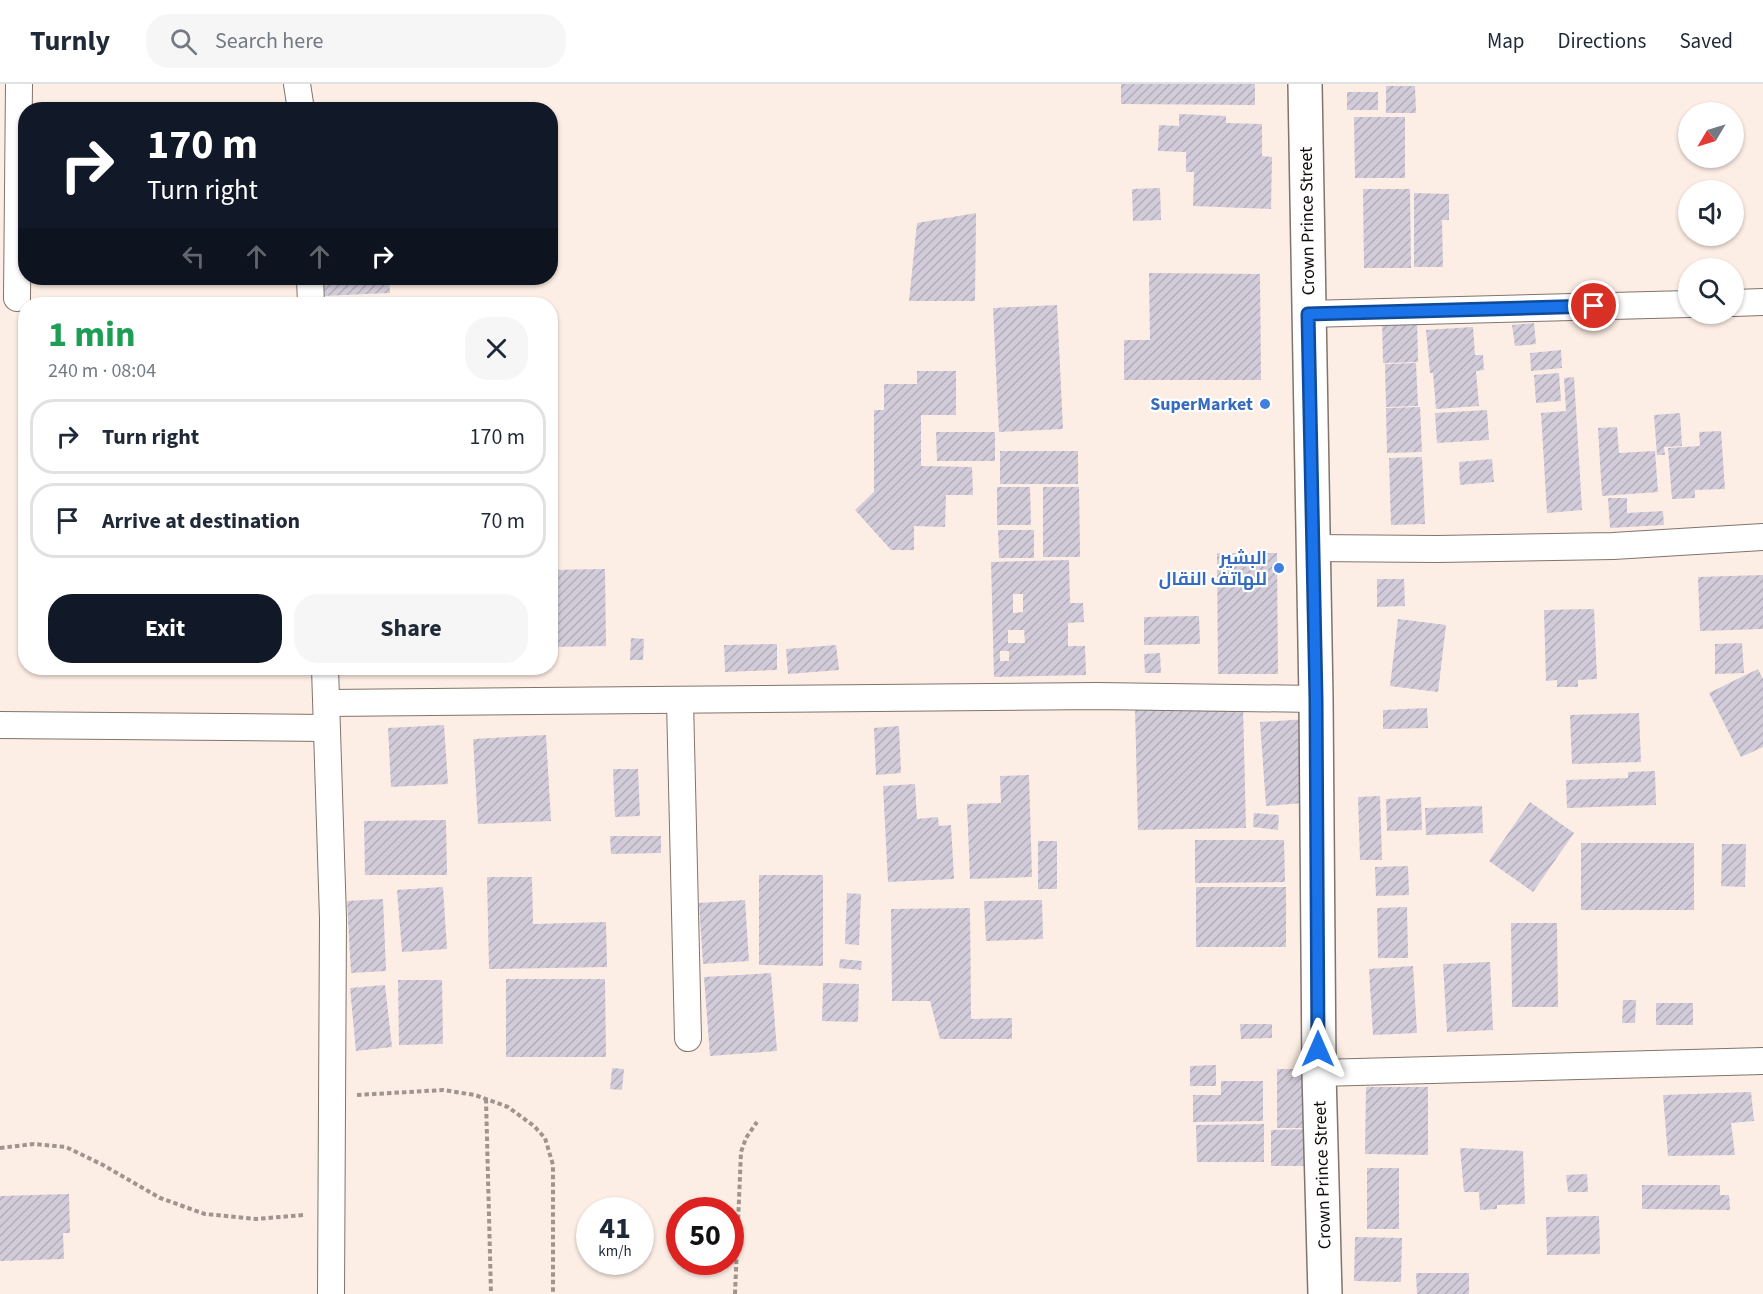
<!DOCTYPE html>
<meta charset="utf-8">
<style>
body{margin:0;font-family:"Source Sans 3",Cairo,sans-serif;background:#f6f6f7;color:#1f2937;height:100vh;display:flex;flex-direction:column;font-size:22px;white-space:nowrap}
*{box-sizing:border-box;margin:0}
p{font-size:20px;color:#747a83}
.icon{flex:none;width:33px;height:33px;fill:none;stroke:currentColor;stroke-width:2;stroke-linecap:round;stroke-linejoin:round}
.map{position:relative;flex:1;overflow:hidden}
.drawer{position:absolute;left:18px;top:213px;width:540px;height:378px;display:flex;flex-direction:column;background:#fff;border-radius:24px;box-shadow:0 2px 4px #0004}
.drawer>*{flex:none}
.banner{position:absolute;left:18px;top:18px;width:540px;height:183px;border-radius:24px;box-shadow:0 2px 4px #0004;background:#111827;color:#fff;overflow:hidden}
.needle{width:39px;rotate:232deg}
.tools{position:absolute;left:1678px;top:18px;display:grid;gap:12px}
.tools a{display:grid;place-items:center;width:66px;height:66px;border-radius:50%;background:#fff;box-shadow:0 2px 4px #0004;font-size:30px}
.speed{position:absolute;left:576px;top:1113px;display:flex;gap:12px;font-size:30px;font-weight:700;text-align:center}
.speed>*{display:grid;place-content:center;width:78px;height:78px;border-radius:50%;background:#fff;box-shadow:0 2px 4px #0004;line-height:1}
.speed small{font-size:15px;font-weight:400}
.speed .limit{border:9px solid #d22;background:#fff;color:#111}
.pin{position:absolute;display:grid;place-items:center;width:51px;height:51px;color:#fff;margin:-26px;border:3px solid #fff;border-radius:50%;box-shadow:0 2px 6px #0007}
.me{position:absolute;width:66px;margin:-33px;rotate:0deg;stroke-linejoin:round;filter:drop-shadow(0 0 4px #0008)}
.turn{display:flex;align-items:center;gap:21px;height:126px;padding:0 30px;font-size:27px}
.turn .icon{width:78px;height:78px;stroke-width:2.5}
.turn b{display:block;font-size:42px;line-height:51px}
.lanes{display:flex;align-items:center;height:57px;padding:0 30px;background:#0003;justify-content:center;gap:30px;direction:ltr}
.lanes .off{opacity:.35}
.round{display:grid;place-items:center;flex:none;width:63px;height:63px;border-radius:24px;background:#f6f6f7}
.summary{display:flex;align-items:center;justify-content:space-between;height:102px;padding:0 30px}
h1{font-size:36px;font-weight:700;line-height:45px;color:#1e9e55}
.cta{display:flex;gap:12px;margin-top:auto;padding:12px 30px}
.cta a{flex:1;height:69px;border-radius:24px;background:#111827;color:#fff;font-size:24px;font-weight:700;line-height:69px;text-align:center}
.cta a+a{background:#f6f6f7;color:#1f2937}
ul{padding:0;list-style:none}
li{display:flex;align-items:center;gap:18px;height:75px;margin:0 12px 9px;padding:0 18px;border:3px solid #e0e1e3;border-radius:24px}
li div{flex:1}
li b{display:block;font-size:22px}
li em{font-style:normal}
header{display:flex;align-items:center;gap:36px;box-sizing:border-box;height:84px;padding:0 30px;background:#fff;border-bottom:2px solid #e0e1e3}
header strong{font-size:28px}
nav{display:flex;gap:33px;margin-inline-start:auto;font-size:21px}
.search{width:420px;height:54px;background:#f6f6f7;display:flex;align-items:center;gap:15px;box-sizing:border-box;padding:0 21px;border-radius:24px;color:#747a83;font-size:22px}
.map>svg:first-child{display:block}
.building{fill:url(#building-hatch);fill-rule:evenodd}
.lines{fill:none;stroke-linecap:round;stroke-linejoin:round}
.street-casing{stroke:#81746c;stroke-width:28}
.secondary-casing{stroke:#81746c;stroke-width:36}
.path{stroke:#a0958e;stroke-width:4;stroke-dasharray:4.5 3;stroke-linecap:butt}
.street{stroke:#fff;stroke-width:26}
.secondary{stroke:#fff;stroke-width:33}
.route-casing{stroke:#114b97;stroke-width:15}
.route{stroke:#1a73e8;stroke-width:10}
.shop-dot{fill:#3f7fe0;stroke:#fff;stroke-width:2}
.labels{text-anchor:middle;stroke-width:4.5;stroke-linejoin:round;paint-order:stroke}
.street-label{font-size:18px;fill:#110c09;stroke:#fff}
.shop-label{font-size:18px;font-weight:bold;fill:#366cbe;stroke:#fff;text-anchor:end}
</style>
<header>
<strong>Turnly</strong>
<div class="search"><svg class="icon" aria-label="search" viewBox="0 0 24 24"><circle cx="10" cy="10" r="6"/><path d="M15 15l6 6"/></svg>Search here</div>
<nav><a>Map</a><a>Directions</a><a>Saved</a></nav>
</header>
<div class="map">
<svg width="1763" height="1210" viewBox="0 0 1763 1210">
<defs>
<pattern id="building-hatch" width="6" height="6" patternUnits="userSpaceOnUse" patternTransform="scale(1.5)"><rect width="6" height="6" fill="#d2cbd9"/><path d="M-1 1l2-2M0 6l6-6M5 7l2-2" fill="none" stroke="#b3adb9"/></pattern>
</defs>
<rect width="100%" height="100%" fill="#fdeee5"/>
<g class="building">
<path d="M1121,0H1255V21L1121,20Z"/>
<path d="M1386,2H1415L1416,29H1386Z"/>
<rect x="1347" y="8" width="31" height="18"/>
<path d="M1179,30L1226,32V39L1262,40V72L1272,73L1271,125L1193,122L1194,88H1186V68L1158,67L1159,41L1179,42Z"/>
<path d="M1354,33H1405V94H1355Z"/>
<path d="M1160,104L1161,136L1133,137L1132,105Z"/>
<path d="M1363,105H1410L1411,184H1364Z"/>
<path d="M1414,109L1449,110V136H1442L1443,183H1414Z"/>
<path d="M976,129L975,217H909L917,139Z"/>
<path d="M1149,189L1260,190L1261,296H1124V256H1150Z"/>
<path d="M321,194H389L390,209L322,212Z"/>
<path d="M1057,221L1063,345L999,348L993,224Z"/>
<path d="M1417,231L1418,278L1383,279L1382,232Z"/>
<path d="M1534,239L1536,260L1515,262L1512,241Z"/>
<path d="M1473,243L1475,271H1483L1484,286L1476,287L1479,322L1436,325L1433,289H1430L1426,246Z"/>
<path d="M1561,266L1562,284L1531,287L1530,269Z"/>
<path d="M1416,279L1418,322L1386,323L1385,280Z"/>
<path d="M917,287H956V331H921V382L972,383L973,411H946L945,443L914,442V466H891L855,426L874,408V326H884V300H917Z"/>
<path d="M1559,289L1561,317L1536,319L1534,291Z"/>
<path d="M1574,293L1582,426L1547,429L1541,329L1566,327L1564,294Z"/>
<path d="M1420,323L1422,368L1387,369L1386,324Z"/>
<path d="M1487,326L1489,356L1437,359L1435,329Z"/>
<path d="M1680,329L1682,362L1664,363L1665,371H1657L1654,331Z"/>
<path d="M1617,343L1619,369L1655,367L1658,408L1602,412L1598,344Z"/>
<path d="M1721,347L1725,405L1695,406V414L1672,415L1668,364L1700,362L1699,348Z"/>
<path d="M936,348H995V377H937Z"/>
<rect x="1000" y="367" width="78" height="33"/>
<path d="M1422,373L1425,440L1391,441L1389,374Z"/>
<path d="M1492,375L1494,398L1460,401L1459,378Z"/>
<path d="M997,403H1030L1031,441H997Z"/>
<path d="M1043,403H1079L1080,473H1043Z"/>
<path d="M1608,414H1627V429L1663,427L1664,441L1610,444Z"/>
<path d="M998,446H1034V474H999Z"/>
<path d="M1217,469H1277L1278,590H1218Z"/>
<path d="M1069,476L1070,519H1083L1084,538L1068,539V562H1085L1086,591L994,593L991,478ZM1013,510H1023V528L1013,529ZM1008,546H1024L1025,559H1008ZM1000,567H1009V577H1000Z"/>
<path d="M605,485L606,562L550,563V486Z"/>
<path d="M1763,491V545L1700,547L1698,493Z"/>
<path d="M1377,495H1404L1405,522L1377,523Z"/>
<path d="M1594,525L1597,595L1578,596V603H1557V596L1546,597L1544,526Z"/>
<path d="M1199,532L1200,560L1144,561V533Z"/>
<path d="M1398,535L1446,541L1438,608L1390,602Z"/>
<path d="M631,554L644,555L643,576H630Z"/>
<path d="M1742,559L1744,589L1715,590V560Z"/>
<path d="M777,560V586L725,588L724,561Z"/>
<path d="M836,561L839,586L788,590L786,565Z"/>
<path d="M1160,569L1161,589H1145L1144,570Z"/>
<path d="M1758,585L1763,595V663L1741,673L1709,609Z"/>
<path d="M1243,621L1246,744L1138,746L1135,624Z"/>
<path d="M1427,624L1428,644L1383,645V626Z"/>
<path d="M1639,629L1641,678L1572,680L1570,631Z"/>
<path d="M1308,635L1315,718L1266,722L1260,638Z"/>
<path d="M444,641L448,700L391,703L388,644Z"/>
<path d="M899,642L901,689L876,691L874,644Z"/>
<path d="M546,651L551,737L478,740L473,655Z"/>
<path d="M613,685H638L640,732L615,733Z"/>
<path d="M1655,687L1656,721L1567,724L1566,696L1628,694V688Z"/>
<path d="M1029,691L1032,793L970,795L967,720L1001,719L1000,692Z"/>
<path d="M915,700L917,735L938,733L939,742L951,741L954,795L888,798L883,702Z"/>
<path d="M1380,712L1382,776H1360L1358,713Z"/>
<path d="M1421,713L1422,746L1387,747L1386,715Z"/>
<path d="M1530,718L1574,749L1533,808L1489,777Z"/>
<path d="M1482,722L1483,749L1426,751L1425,724Z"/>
<path d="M1254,729L1279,731L1278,746L1253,743Z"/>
<path d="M446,736L447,791H365L364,737Z"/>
<path d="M610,752H661V769L611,770Z"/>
<path d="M1195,756H1284L1285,798L1195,799Z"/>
<rect x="1038" y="757" width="19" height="48"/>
<rect x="1581" y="759" width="113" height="67"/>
<path d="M1722,760H1746L1745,803L1721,802Z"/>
<path d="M1408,782L1409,811L1376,812L1375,783Z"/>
<path d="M759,791H823V882L759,881Z"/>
<path d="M487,793H532L533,840L606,838L607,883L489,885Z"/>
<path d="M443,803L447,865L402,868L397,806Z"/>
<rect x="1196" y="803" width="90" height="60"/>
<path d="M847,809L861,810L859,861L845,860Z"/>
<path d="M383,815L386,887L351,889L347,817Z"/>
<path d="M745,816L749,877L703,880L699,819Z"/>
<path d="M1042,816L1043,855L986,857L984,817Z"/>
<path d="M1407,823L1408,874H1378L1377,824Z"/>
<path d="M970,824L971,935L1012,934V955H940L930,917H892L891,825Z"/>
<path d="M1511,839H1557L1558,923H1512Z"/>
<path d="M840,875L862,877L861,886L839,884Z"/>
<path d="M1490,878L1493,946L1447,948L1443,880Z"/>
<path d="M1413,882L1417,949L1373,951L1369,885Z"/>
<path d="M771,889L777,967L710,972L704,893Z"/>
<path d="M506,895H605L606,973H506Z"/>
<path d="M398,896H442L443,960L399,961Z"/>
<path d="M823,899L859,900L858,938L822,937Z"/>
<path d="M385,901L392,963L356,967L350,904Z"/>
<path d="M1623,916H1636L1635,939H1622Z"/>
<rect x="1656" y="919" width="37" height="22"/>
<path d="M1240,940H1272V954L1241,955Z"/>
<path d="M1216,981V1002H1190V982Z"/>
<path d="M612,984L624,985L622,1006L610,1005Z"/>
<rect x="1277" y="985" width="33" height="59"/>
<path d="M1221,997H1263V1037L1193,1038V1011H1221Z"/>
<path d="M1366,1003H1428V1071L1365,1070Z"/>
<path d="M1751,1008L1754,1037L1731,1039L1735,1071L1668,1072L1663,1011Z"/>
<path d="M1264,1040V1078H1197L1196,1041Z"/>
<path d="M1308,1045L1309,1082H1271V1046Z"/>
<path d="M1460,1064L1523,1067L1525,1120L1497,1121V1125L1480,1126L1479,1108H1464Z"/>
<rect x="1367" y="1084" width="32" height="61"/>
<path d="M1587,1090L1588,1108H1568L1566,1091Z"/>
<path d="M1642,1101H1720V1111H1729L1730,1126L1642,1125Z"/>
<path d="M69,1110L70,1149H63L64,1175L0,1177V1112Z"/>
<path d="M1599,1132L1600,1170L1547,1171L1546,1133Z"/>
<path d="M1355,1153L1402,1154L1401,1198L1354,1197Z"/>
<path d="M1416,1189H1469V1210H1417Z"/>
</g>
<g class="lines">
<g class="street-casing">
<g id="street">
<path d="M297,0L301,26"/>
<path d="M310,194L311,220"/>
<path d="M17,214L19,0"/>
<path d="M1734,219L1763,218"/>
<path d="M1308,230L1689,220"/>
<path d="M1312,464L1437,465L1613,462L1763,453"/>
<path d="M325,584L333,834L331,1210"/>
<path d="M680,617L688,954"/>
<path d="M327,619L1097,612L1316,615"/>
<path d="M0,641L326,644"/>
<path d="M1319,989L1763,977"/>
</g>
</g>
<g class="secondary-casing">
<path id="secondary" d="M1305,0L1316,615L1319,989L1325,1210"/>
</g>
<g class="path">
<path d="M357,1011L443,1006L475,1011L508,1023L534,1042L545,1054L553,1081V1210"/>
<path d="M486,1015L491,1210"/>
<path d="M0,1064L34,1060L66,1063L103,1081L160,1114L205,1130L256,1135L304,1131"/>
<path d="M735,1210L741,1068L746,1054L757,1038"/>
</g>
<use href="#street" class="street"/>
<use href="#secondary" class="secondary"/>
</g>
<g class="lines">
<g class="route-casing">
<path id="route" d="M1318,965L1316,615L1308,230L1594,222"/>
</g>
<use href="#route" class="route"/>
</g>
<g class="shop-dot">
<circle cx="1265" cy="320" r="6"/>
<circle cx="1279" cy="484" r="6"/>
</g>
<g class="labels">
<g class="street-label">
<text transform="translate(1307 137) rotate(-91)" y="6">Crown Prince Street</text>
<text transform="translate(1322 1091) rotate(-92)" y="6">Crown Prince Street</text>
</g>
<g class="shop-label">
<text x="1253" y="326">SuperMarket</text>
<text x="1267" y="480">البشير<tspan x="1267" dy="21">للهاتف النقال</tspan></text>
</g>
</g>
</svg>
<div class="tools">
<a><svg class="needle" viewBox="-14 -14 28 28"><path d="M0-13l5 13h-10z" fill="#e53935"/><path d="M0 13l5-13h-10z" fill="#747a83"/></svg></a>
<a><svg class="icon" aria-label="sound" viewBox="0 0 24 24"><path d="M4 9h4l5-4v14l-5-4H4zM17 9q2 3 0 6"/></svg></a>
<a><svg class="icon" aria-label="search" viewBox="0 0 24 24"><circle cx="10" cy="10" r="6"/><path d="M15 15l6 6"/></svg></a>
</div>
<div class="speed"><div>41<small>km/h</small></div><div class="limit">50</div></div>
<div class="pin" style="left:1594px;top:222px;background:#d93025"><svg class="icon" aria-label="arrive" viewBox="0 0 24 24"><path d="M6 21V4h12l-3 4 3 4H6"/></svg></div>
<svg class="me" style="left:1318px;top:965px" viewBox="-20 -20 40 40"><path d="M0-17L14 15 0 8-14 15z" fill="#1a73e8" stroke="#fff" stroke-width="4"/></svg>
<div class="banner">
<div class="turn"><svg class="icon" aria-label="right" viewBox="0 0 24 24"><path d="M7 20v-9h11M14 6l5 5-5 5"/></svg><div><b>170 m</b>Turn right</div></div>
<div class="lanes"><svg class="icon off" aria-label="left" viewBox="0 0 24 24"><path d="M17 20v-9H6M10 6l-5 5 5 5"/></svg><svg class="icon off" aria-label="ahead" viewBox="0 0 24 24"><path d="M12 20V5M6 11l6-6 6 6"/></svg><svg class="icon off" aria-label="ahead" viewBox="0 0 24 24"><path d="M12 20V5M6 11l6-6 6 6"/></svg><svg class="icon" aria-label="right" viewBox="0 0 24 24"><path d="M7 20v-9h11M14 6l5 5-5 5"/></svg></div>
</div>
<section class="drawer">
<div class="summary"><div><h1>1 min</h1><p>240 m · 08:04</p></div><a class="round"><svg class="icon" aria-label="close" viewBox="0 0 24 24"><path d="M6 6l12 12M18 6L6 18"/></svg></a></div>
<ul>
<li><svg class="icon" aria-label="right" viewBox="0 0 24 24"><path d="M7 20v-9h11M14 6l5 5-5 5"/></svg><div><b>Turn right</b></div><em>170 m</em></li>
<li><svg class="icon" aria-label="arrive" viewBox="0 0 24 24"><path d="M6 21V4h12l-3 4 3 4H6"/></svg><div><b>Arrive at destination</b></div><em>70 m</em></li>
</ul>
<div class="cta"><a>Exit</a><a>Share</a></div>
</section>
</div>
